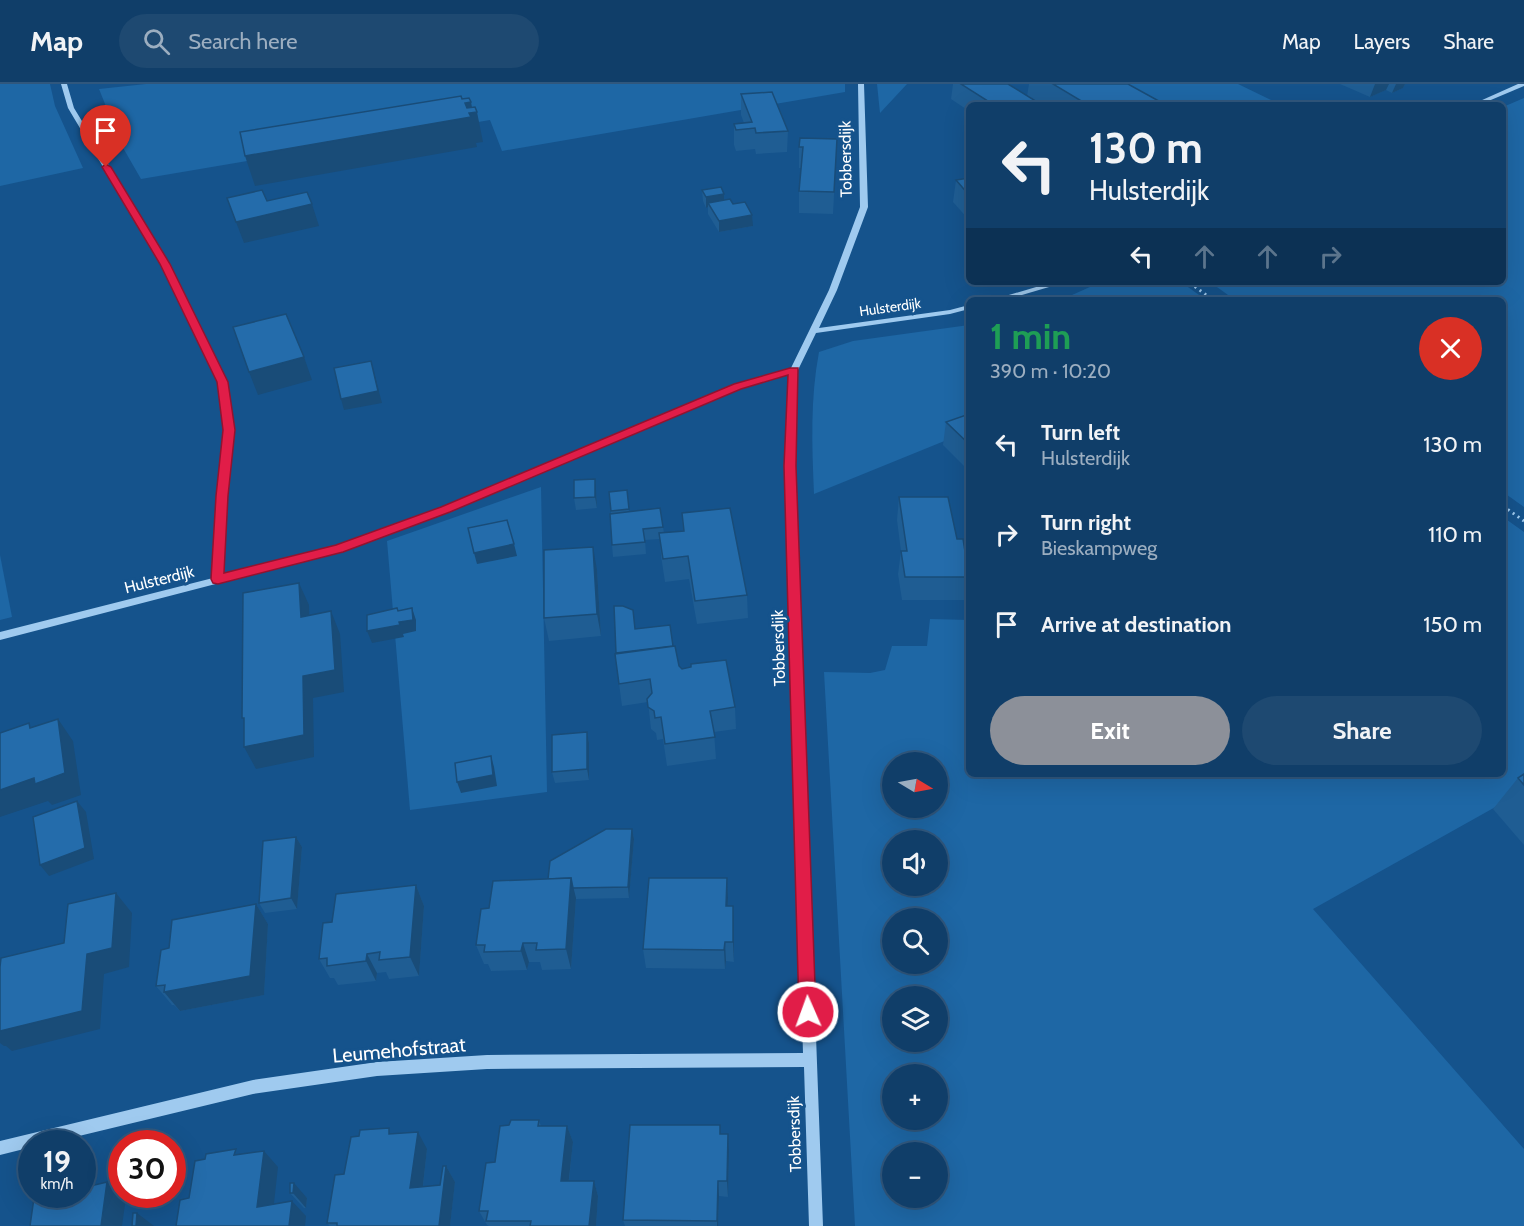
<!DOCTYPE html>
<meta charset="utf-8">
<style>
body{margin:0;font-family:Cabin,sans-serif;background:#1e4971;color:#f1f3f6;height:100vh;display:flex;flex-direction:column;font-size:22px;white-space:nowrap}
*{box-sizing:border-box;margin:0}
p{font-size:20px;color:#9caec0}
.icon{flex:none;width:33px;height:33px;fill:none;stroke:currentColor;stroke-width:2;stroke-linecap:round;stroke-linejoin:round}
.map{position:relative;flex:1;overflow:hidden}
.panel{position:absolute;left:966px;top:213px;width:540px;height:480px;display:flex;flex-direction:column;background:#103e69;border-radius:9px;box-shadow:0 6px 24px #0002,0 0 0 2px #30577d}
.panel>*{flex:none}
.banner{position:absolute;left:966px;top:18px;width:540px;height:183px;border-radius:9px;box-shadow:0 6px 24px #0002,0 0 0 2px #30577d;background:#103e69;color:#f1f3f6;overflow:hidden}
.needle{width:39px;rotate:100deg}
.controls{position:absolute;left:882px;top:668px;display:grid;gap:12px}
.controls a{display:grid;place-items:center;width:66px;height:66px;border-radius:50%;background:#103e69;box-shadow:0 6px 24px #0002,0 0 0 2px #30577d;font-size:30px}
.speed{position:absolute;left:18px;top:1046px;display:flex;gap:12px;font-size:30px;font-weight:700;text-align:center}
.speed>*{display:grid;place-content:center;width:78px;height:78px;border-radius:50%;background:#103e69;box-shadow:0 6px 24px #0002,0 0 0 2px #30577d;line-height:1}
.speed small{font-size:15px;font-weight:400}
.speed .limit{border:9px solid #d22;background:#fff;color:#111}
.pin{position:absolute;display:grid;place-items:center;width:51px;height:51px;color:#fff;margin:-62px -26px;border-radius:50% 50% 50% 0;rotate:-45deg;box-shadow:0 0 6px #0007}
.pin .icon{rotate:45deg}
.me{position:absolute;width:66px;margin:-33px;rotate:358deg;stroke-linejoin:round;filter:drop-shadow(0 0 4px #0008)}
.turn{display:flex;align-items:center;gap:21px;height:126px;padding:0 24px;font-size:27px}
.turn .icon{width:78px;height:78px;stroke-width:2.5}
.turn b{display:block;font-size:42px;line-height:51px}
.lanes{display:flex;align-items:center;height:57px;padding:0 24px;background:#0003;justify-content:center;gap:30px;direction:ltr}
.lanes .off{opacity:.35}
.round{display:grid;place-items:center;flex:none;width:63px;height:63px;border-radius:32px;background:#1e4971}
.headline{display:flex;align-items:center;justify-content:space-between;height:102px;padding:0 24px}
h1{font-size:36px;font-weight:700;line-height:45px;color:#1e9e55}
.button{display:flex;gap:12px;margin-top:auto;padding:12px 24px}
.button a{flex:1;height:69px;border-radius:36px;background:#8c9099;color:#fff;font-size:24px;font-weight:700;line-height:69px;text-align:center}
.button a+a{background:#1e4971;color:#f1f3f6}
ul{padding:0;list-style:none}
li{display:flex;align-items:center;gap:18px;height:90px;padding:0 24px}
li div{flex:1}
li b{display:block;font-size:22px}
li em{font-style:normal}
header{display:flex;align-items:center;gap:36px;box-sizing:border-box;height:84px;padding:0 30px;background:#103e69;border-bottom:2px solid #30577d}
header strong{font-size:28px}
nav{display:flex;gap:33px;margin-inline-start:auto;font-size:21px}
.search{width:420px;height:54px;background:#1e4971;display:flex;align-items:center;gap:15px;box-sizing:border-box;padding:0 21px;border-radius:33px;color:#9caec0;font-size:22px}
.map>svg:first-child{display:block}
.green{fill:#1e67a5;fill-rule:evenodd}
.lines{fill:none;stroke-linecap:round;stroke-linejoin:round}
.path-far1{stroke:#9fcaef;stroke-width:2;stroke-dasharray:2 3;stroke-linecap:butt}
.path{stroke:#9fcaef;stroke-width:3;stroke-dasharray:2 4;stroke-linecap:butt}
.minor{fill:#9fcaef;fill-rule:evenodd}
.wall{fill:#1f5d93}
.shaded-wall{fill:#194c78}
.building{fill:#246cab;stroke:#194c78;stroke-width:1.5}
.route{fill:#e11d48;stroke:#92132f;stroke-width:1.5}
.labels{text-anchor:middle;stroke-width:6;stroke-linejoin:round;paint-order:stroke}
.far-street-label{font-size:14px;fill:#fff;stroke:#15538c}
.street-label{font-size:16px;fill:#fff;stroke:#15538c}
.near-street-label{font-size:20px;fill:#fff;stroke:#15538c}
</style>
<header>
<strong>Map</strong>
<div class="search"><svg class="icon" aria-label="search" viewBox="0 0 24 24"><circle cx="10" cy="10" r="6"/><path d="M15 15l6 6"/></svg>Search here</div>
<nav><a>Map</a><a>Layers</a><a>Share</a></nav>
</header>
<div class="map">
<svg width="1524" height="1142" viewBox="0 0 1524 1142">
<rect width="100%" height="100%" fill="#15538c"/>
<g class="green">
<path d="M0,0H50L55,22L83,84L0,102Z"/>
<path d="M146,0H845V8L502,67L490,36L141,95L122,62L99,5Z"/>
<path d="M877,0H907L880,29Z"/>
<path d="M1074,0H1238L1281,21H1110Z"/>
<path d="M1524,14V423L1503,408V216H1235L1210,198H1503V23Z"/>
<path d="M1101,198H1181L1206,216H1061Z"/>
<path d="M969,241V347L814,410C812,363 810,315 819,268L853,257Z"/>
<path d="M541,403L547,708L410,726L387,457Z"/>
<path d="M1503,433L1524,448V707L1313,825L1524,1065V1142H855L824,588L870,589L885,586L892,562H927L930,535L969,536V690H1503ZM892,678H938V723H892ZM892,756H938V801H892ZM892,834H938V879H892ZM892,912H938V957H892ZM892,990H938V1035H892ZM892,1068H938V1113H892Z"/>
<path d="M0,471L12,533L0,536Z"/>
</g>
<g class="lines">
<path class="path-far1" d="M1188,198L1192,201"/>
<g class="path">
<path d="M1190,199L1213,216"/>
<path d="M1503,422L1524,437"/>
</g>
<g class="minor">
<path d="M61,0H67L74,24L169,180L226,299L233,346L227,412L223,491L337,462L442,423L735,301L791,284L829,206L860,123L858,0H864L868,123L837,206L819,244L950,226L969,221V225L950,230L816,249L798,286L795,382L823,1142H809L804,983L487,985L377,992L253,1010L50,1059H32V1063L0,1071V1057L253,996L377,978L487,971L803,969L785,382L790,290L741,305L448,427L342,467L0,556V548L213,494L217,412L225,346L218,299L161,180L68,24Z"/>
<path d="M1518,0H1524V2L1479,21H1471Z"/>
<path d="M1053,198H1066L1005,216H992Z"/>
</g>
</g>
<g class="wall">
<path d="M953,0H1008L1027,12L1029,0H1128L1166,21H969V27L951,15Z"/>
<path d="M1340,0H1405L1403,4L1392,9L1386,6L1370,13Z"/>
<path d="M741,10L788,47L787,68L756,70L755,65L736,67L734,61V40L744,39L741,31Z"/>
<path d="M837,55L833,130L799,129V107L801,84H799V63Z"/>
<path d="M969,94V136L953,118L956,96Z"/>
<path d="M702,106L733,120L753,142L719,148L708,130V123L706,124L703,117Z"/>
<path d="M969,330V387L943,361L946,338Z"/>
<path d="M596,406L597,424L576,426L574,414Z"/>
<path d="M627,406L629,428L663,443L664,449L683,447L682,429L747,511L748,534L697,540L689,495L665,498L661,472L660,455L645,456L646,470L613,473L612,461L611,429L609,408Z"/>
<path d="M899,413L957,455L969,489V497L966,516H902L898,490L901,467L897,436Z"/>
<path d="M597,486L601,552L549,557L544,534Z"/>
<path d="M635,545L673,562L679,582L735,623L736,645L714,648L716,675L667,682L663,655L657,656L656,649L651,645L648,618L622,622L615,570H616Z"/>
<path d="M587,648L589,659V696L555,699L552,688Z"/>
<path d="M1524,690V761L1493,725L1518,694Z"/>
<path d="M632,745L634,755L629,814L576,815L571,885L542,886L540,878H529L527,886L491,887L488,880H484L476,861L489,824L548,795Z"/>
<path d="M296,753L302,763L297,825L265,829L259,819Z"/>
<path d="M727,794L728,822H733L734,878L726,877L725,885L646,884L643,865Z"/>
<path d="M416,801L424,822L419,892L389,895L386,888L377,889L376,897L338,901L334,894H330L319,875L332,838Z"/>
<path d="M256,820L268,840L264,911L180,927L174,921H172L156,902Z"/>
<path d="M539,1036L541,1042H567L573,1058L569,1097H594L598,1112L596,1142H489L487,1141L479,1127L509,1041Z"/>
<path d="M393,1049L427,1065L423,1103L440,1101L446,1082L455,1098L450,1142H330L327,1139L344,1090Z"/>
<path d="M720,1050H728L729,1066L728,1113L719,1112L718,1142H625L623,1136Z"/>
<path d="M290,1099L307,1114L306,1124H304L290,1109Z"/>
</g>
<g class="shaded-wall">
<path d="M1375,0H1389L1386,6L1370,13Z"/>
<path d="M1396,0H1405L1403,4L1392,9Z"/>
<path d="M471,18L473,29L477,28L483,58L476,59L477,63L255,102L245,72Z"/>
<path d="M724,110V121L708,119V123L706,124V113Z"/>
<path d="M312,120L319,142L244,159L236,138Z"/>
<path d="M752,131L753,142L719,148V137Z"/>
<path d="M304,273L312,296L258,311L249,288Z"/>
<path d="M371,277L382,319L344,326L341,315Z"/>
<path d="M595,395L596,406L597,424L595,413Z"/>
<path d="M514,460L517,472L477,480L474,469Z"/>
<path d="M593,463L597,486L601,552L597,530Z"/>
<path d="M299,499L309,521L310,556L301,533Z"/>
<path d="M397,524L401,536L412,524L416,536V547L403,550L404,553L372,559L367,547Z"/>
<path d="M331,527L340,550L344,608L313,614L314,673L256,685L244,663L303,592Z"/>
<path d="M58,635L73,657L81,711L52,721L48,717L0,733V706Z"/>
<path d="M587,648L589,659V696L587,685Z"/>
<path d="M491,672L494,683L497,702L461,709L457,698Z"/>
<path d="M77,717L86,728L94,775L49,792L40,781Z"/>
<path d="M632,745L634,755L629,814L628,803Z"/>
<path d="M296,753L302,763L297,825L291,814Z"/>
<path d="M571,794L576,814L571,885L566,865Z"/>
<path d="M727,794L728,814L727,842L726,822Z"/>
<path d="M416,801L424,822L419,892L410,873Z"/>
<path d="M116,809L132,829L129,883L104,890L100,945L12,967L6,962H4L0,959V947L87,870Z"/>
<path d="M256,820L268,840L264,911L180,927L164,908Z"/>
<path d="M733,822L734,842V878L733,858Z"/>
<path d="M725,858L726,877L725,885L724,866Z"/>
<path d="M523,859L529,878L527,886L521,867Z"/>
<path d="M367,870L377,889L376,897L366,877Z"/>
<path d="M567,1042L573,1058L567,1112L561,1097Z"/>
<path d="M418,1048L427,1065L421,1119L410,1104Z"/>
<path d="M728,1050L729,1066L728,1113L727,1097Z"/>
<path d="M264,1067L278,1083L272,1137L257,1123Z"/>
<path d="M446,1082L455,1098L450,1142H439Z"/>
<path d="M594,1097L598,1112L596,1142H589Z"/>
<path d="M718,1097L719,1112L718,1142H717Z"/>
<path d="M107,1098L126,1113L122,1142H101Z"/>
<path d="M294,1099L307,1114L306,1124L293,1109Z"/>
<path d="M292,1117L306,1132L305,1142H289Z"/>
<path d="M137,1129L154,1142H136Z"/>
</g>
<g class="building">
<path d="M961,0H1008L1042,21H994Z"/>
<path d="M1053,0H1128L1166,21H1088Z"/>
<path d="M772,8L788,47L756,49L755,44L736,46L734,40L752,38L741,10Z"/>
<path d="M461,12L462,15L469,14L471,18L465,19L467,24L475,23L477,28L469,29L471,33L245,72L240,48Z"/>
<path d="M800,54L837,55L834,108L799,107L803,63H799Z"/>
<path d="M969,94V111L956,96Z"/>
<path d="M721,103L724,110L706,113L702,106Z"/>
<path d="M262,106L267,117L307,108L312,120L236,138L227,114Z"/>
<path d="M730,115L733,120L745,118L752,131L719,137L708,119Z"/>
<path d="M286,230L304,273L249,288L233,243Z"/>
<path d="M371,277L378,307L341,315L334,284Z"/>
<path d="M969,330V360L946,338Z"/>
<path d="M595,395V413L574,414V396Z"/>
<path d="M627,406L629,425L611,427L609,408Z"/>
<path d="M899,413H948L957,455H963L969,493H905L901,467H907Z"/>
<path d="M660,424L663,443L643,445L645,458L612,461L610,430Z"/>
<path d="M730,424L747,511L695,517L688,472L663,475L659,449L684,447L682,429Z"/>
<path d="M507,436L514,460L474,469L468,444Z"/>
<path d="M593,463L597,530L544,534V466Z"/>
<path d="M299,499L301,533L331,527L335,586L303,592L304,651L244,663V634H242L243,509Z"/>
<path d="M614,522H623L633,526L635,545L670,541L673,562L616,569Z"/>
<path d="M397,524L398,527L412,524L413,536L399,538L400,541L367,547V531Z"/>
<path d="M675,562L679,582L682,585L691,583V580L726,576L735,623L710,627L715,653L665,660L661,633L655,634L654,627L648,623L647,615L652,609L650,595L619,600L615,570Z"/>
<path d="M58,635L65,689L35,700L34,694L0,706V649L29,639L30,644Z"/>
<path d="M587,648V685L552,688V651Z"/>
<path d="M491,672L493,691L457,698L455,679Z"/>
<path d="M1524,690V701L1518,694Z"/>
<path d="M77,717L85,764L40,781L33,733Z"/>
<path d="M606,745H632L628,803L573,804L571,794L548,795L550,777Z"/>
<path d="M296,753L291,814L259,819L263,757Z"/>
<path d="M571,794L566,865L536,866L537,859H523L521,867L484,868L485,861H476L481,825L489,824L493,797Z"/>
<path d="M649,794H727L726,822H733V858H725L724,866L643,865Z"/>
<path d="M416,801L410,873L379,876L380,868L367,870L366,877L327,882V874L319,875L323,839L332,838L336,810Z"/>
<path d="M116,809L112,864L87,870L82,927L0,947V883L1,874L64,859L68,820Z"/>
<path d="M256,820L250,892L164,908L165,901L156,902L161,866L169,864L172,836Z"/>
<path d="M511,1036H539L538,1042H567L561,1097H594L589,1142H530L531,1137H486L488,1127H479L486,1079L495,1078L500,1042L509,1041Z"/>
<path d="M630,1041H720V1050H728L727,1097H718L717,1137L623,1136Z"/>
<path d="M389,1044V1050L418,1048L410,1104L440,1101L443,1082H446L439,1142H337V1139H327L335,1091L344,1090L351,1053L359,1052L360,1046Z"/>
<path d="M236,1065L234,1071L264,1067L257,1123L292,1117L289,1142H176L180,1116L189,1114L195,1077L205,1075L206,1070Z"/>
<path d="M107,1098L101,1142H30L34,1114L44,1112V1110H82V1104Z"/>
<path d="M290,1099H294L293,1109H290Z"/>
<path d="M133,1129H137L136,1142H132Z"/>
</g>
<path class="route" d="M106,80L111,83L170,180L228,298L235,346L228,412L224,489L336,461L441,423L734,300L790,284H798L796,382L816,928L814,934L808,936L802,934L799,928L784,382L788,291L741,305L450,428L343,468L218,500L213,499L211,495L216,412L223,346L217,298L160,180L102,83Z"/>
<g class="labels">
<g class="far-street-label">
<text transform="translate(890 223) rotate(-8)" y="5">Hulsterdijk</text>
</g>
<g class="street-label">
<text transform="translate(845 75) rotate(-91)" y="6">Tobbersdijk</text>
<text transform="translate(159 495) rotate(-14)" y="6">Hulsterdijk</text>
<text transform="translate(778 564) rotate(-92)" y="6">Tobbersdijk</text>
<text transform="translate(794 1050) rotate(-92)" y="6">Tobbersdijk</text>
</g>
<g class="near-street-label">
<text transform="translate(399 966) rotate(-5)" y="7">Leumehofstraat</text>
</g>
</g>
</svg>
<div class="controls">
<a><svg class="needle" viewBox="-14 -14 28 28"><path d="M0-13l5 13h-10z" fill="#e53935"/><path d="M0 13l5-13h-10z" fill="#9caec0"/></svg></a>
<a><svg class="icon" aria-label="sound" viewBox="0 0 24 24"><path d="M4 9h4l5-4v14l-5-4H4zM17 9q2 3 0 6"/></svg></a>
<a><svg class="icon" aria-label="search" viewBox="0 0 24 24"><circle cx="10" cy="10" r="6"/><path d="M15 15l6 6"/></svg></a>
<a><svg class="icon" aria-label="layers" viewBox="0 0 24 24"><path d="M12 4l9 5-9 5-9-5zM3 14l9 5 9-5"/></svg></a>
<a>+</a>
<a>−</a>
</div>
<div class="speed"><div>19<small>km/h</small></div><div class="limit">30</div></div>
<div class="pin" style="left:106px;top:83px;background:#d93025"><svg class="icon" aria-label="arrive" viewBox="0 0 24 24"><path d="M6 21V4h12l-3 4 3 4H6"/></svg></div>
<svg class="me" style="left:808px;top:928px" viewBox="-20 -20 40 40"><circle r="17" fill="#e11d48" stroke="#fff" stroke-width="3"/><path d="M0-11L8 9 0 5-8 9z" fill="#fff"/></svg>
<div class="banner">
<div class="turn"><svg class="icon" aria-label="left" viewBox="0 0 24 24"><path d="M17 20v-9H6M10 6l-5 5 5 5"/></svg><div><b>130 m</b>Hulsterdijk</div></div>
<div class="lanes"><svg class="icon" aria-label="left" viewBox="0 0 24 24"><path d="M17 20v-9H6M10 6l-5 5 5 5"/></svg><svg class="icon off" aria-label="ahead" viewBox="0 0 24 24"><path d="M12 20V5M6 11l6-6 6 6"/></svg><svg class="icon off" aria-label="ahead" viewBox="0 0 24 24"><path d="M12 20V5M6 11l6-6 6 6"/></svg><svg class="icon off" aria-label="right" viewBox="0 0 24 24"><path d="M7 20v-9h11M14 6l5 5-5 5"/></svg></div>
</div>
<section class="panel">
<div class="headline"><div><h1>1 min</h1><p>390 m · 10:20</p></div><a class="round" style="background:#d93025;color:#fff"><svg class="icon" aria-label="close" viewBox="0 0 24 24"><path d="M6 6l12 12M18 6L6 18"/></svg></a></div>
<ul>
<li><svg class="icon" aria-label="left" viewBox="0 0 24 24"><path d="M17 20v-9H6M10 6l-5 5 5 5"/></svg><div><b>Turn left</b><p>Hulsterdijk</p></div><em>130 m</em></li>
<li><svg class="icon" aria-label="right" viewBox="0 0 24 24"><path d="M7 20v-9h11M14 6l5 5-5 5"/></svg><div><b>Turn right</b><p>Bieskampweg</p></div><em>110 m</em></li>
<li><svg class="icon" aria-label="arrive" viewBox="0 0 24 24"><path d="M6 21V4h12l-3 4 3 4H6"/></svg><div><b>Arrive at destination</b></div><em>150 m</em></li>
</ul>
<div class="button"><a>Exit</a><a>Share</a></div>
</section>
</div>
